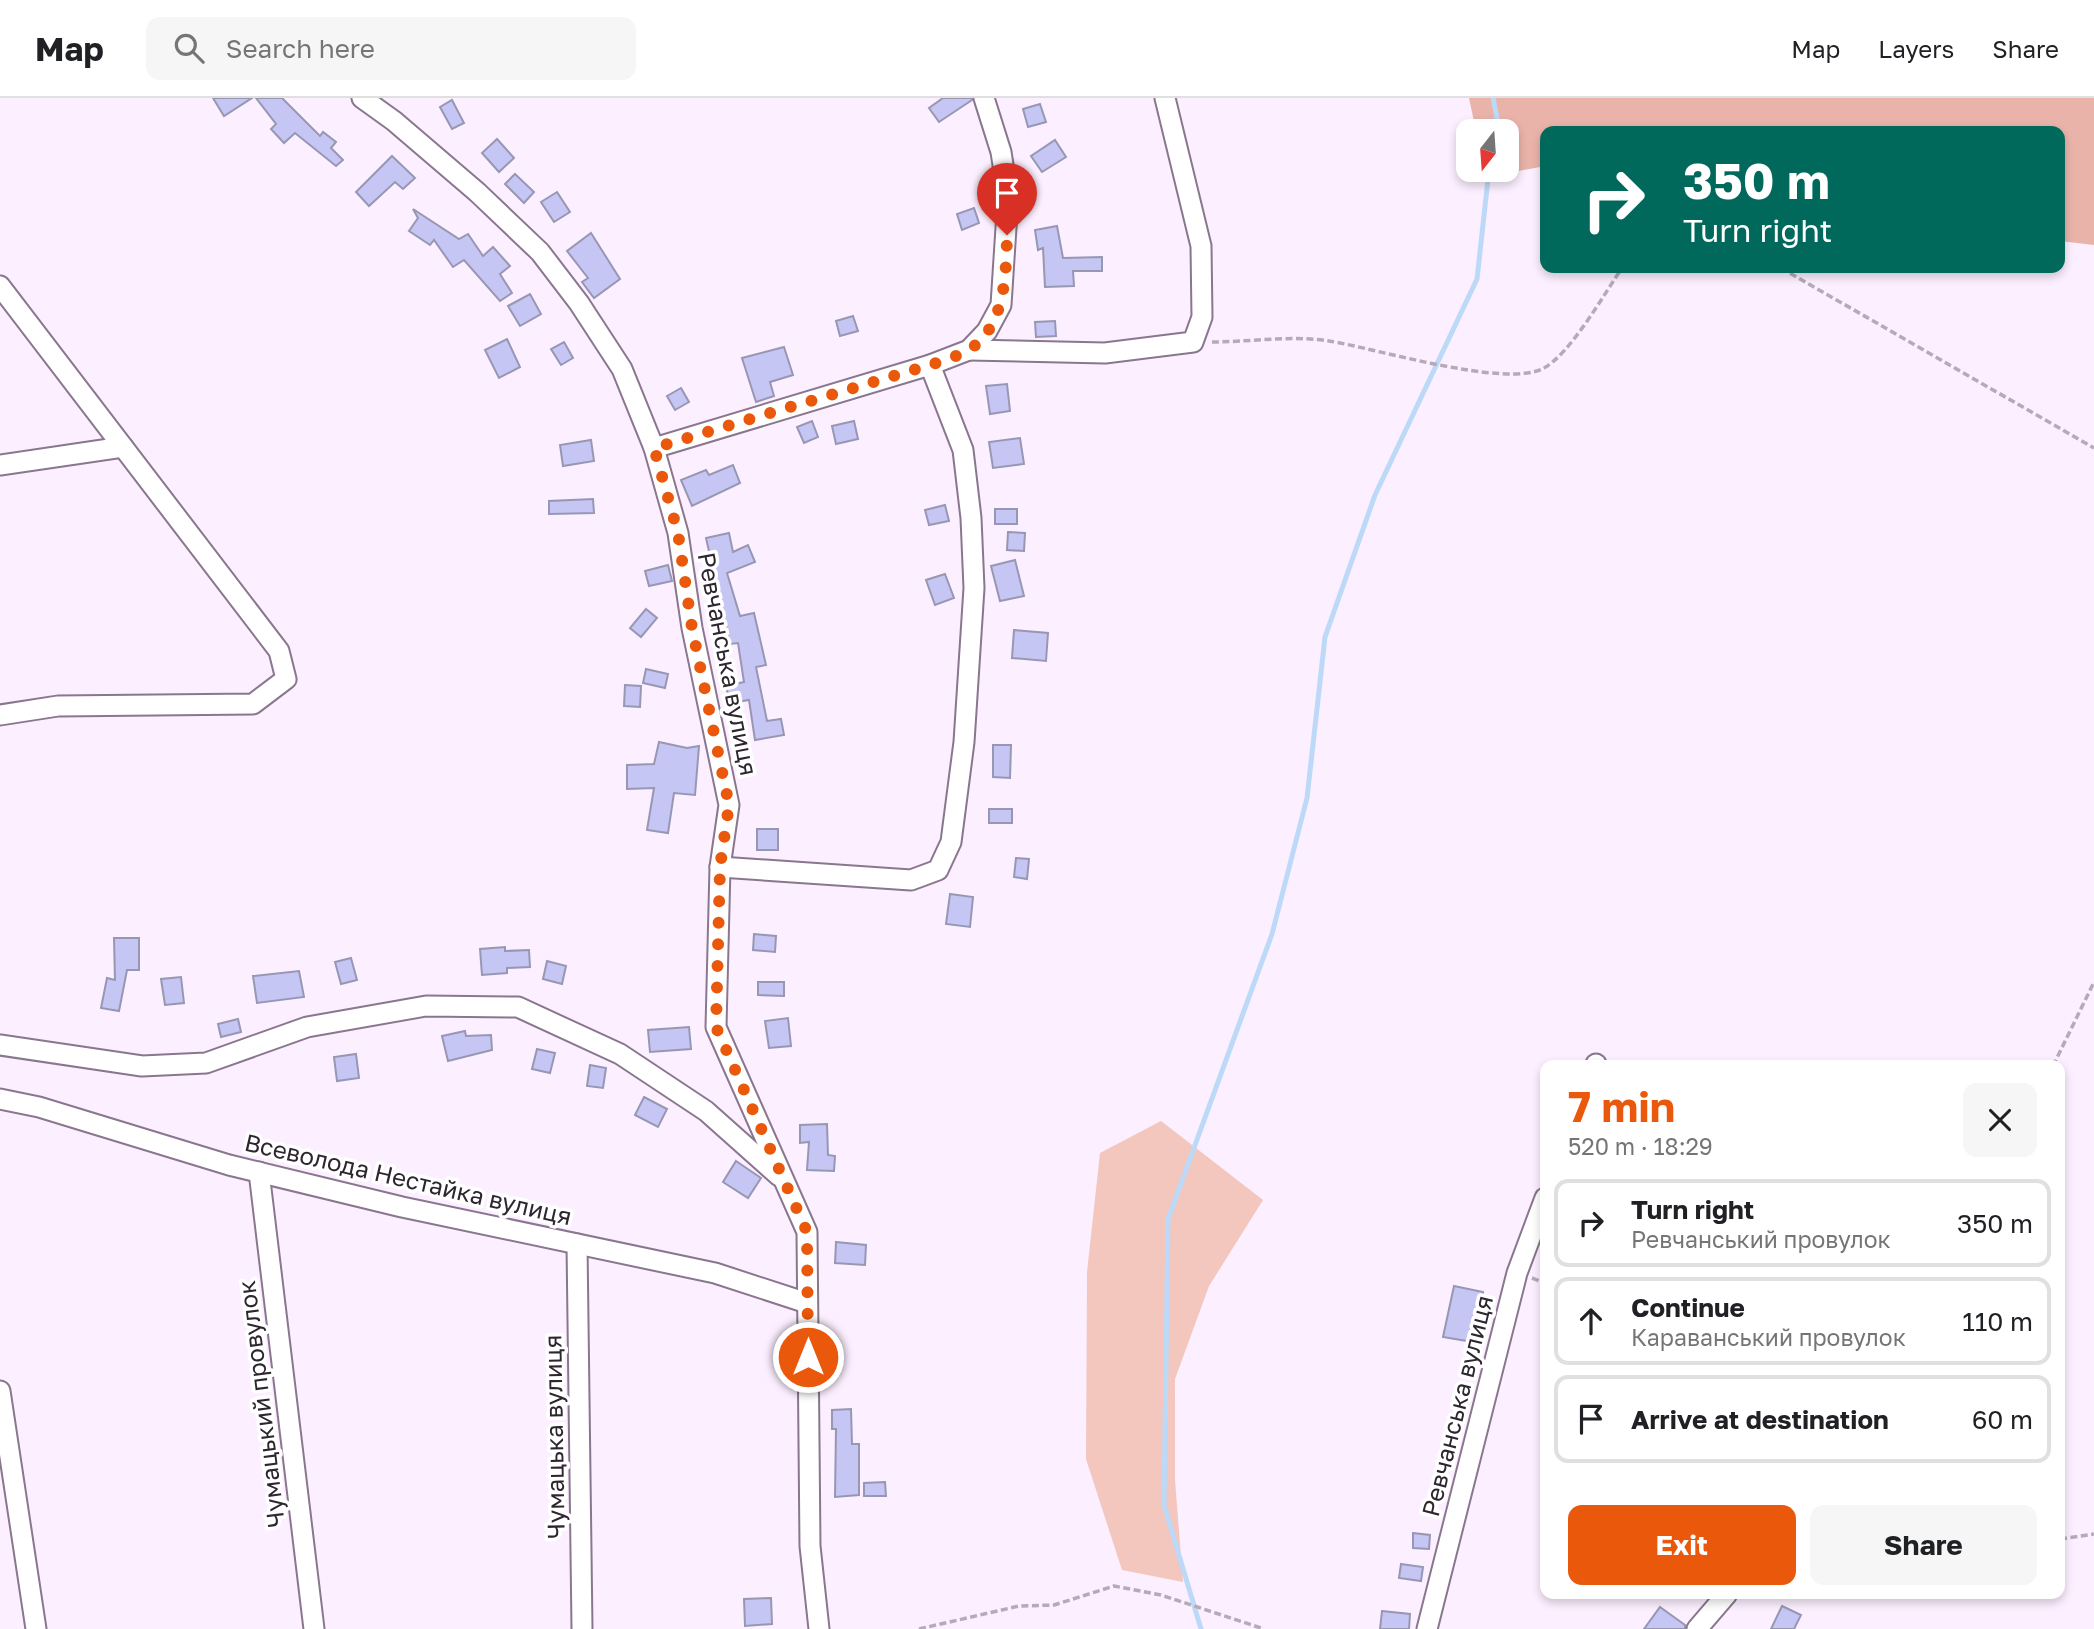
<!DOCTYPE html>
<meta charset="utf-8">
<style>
body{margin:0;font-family:"Golos Text",sans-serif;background:#f6f6f6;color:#202124;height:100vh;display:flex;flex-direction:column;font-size:26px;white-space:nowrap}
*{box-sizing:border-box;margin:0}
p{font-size:23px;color:#757577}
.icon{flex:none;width:38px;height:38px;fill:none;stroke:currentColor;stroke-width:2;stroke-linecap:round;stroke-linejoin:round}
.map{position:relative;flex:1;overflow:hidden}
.sheet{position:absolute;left:1540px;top:962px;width:525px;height:539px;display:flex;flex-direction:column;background:#fff;border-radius:14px;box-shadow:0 4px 10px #0003}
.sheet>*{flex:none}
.top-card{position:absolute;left:1540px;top:28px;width:525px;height:147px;border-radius:14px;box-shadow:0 4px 10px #0003;background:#00695c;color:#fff;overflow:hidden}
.needle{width:46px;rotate:197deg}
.buttons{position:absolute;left:1456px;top:21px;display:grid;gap:14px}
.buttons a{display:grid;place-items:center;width:63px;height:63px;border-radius:14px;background:#fff;box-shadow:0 4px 10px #0003;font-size:35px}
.pin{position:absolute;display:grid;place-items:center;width:60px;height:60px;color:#fff;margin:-72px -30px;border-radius:50% 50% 50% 0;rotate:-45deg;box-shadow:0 0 7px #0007}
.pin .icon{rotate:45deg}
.me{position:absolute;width:77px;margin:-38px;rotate:0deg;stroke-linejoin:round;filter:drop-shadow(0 0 5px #0008)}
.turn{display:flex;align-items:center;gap:24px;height:147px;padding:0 28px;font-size:32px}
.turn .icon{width:91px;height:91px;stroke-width:2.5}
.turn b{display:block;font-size:49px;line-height:60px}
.round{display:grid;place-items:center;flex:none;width:74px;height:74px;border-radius:14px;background:#f6f6f6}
.headline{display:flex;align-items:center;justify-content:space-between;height:119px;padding:0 28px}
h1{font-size:42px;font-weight:700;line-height:52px;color:#ea580c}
.primary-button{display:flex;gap:14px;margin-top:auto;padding:14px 28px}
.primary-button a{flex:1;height:80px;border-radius:14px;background:#ea580c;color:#fff;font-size:28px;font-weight:700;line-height:80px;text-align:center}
.primary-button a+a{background:#f6f6f6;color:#202124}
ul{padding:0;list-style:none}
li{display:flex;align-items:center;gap:21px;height:88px;margin:0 14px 10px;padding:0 14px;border:4px solid #e0e0e0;border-radius:14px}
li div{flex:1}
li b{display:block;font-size:26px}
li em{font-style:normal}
header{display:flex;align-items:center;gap:42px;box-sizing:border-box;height:98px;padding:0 35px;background:#fff;border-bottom:2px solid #e0e0e0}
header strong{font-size:33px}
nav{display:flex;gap:38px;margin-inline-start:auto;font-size:24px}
.search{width:490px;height:63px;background:#f6f6f6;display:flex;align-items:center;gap:18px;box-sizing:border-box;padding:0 24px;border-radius:14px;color:#757577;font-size:26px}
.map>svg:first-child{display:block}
.green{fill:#f3c6be}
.forest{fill:#eab3aa}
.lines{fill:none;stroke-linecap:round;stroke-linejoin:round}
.stream{stroke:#bdd9f8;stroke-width:5}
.building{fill:#c6c6f5;stroke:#9797b4;stroke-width:2}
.minor-casing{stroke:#8a768e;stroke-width:23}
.path{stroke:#b5aab7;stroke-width:3.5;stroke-dasharray:7 3.5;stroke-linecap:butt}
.minor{stroke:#fff;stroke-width:19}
.route{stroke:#ea580c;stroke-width:12;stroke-dasharray:0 21.6}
.labels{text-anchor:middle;stroke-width:7;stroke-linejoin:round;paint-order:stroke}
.street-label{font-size:24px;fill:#2e262f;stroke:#fff}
</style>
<header>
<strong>Map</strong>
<div class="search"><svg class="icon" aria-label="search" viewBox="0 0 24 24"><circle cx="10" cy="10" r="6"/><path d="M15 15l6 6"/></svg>Search here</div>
<nav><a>Map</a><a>Layers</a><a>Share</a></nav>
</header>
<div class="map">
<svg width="2094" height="1531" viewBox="0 0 2094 1531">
<rect width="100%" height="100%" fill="#fcefff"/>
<path class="green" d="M1161,1023L1263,1102L1209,1188L1175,1281V1382L1183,1484L1122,1472L1086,1361L1087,1174L1100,1055Z"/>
<path class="forest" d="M1469,0H2094V147L2060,143V33H1545V68L1487,79L1485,72H1507V33H1476Z"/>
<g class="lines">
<g class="stream">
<path d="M1493,0L1497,20L1495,33"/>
<path d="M1201,1531L1164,1407L1168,1121L1272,836L1307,700L1325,539L1375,397L1477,181L1489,72"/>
</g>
</g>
<g class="building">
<path d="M213,0H252L224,18Z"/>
<path d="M256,0H282L320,38L323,34L336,44L331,50L343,62L336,68L295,35L284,45L271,31L276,26Z"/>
<path d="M943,0H972V2L939,24L929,10Z"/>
<path d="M452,2L464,25L452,31L440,9Z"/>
<path d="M1040,6L1046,24L1028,29L1023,11Z"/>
<path d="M497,41L514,60L499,74L482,55Z"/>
<path d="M1055,42L1066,59L1042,74L1031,58Z"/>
<path d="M392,58L415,80L403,91L395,84L369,108L356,94Z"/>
<path d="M515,76L534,94L524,105L505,86Z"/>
<path d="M557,94L570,114L554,124L541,104Z"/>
<path d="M974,110L979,125L962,132L957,116Z"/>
<path d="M413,111L459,141L468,136L483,158L493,149L510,168L500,176L512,195L500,203L464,162L453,169L434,142L430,147L409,133L418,120Z"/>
<path d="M1057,128L1063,160L1102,159V173H1073L1074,188L1045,189L1043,150L1038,152L1035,132Z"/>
<path d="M591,135L620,181L594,200L582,184L588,180L567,153Z"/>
<path d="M530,196L541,216L520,228L508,208Z"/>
<path d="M853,218L858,233L840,238L836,223Z"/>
<path d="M1055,223L1056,238L1036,239L1035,224Z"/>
<path d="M507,241L520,269L499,280L485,252Z"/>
<path d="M564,244L573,260L561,267L551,251Z"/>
<path d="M784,249L793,277L770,284L774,298L756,304L742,260Z"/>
<path d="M1007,286L1010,313L990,316L986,288Z"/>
<path d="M681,290L689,304L675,312L667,298Z"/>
<path d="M812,323L818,339L804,345L797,329Z"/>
<path d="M854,323L858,341L836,346L832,328Z"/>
<path d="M1020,340L1024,366L993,370L989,344Z"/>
<path d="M591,342L594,363L563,368L560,347Z"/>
<path d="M733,367L740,385L692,408L681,382L706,372L709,377Z"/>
<path d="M593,401L594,415L549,416V403Z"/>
<path d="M945,407L949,423L929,427L925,412Z"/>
<rect x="995" y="411" width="22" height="15"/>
<path d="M1008,434L1025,435L1024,453L1007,452Z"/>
<path d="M729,435L733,454L748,447L755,464L727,475L740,518L754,515L766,567L756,569L767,623L781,621L784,637L755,642L749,602L730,605L726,588L744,584L738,545L730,546L706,440Z"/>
<path d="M1015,462L1024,498L1000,503L991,468Z"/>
<path d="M668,467L672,483L649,488L645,473Z"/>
<path d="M945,476L954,500L935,507L926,482Z"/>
<path d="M646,511L657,520L641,539L630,530Z"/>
<path d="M1014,532L1048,535L1046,563L1012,560Z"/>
<path d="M646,571L668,576L665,590L643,585Z"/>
<path d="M625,587L641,588L640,609L624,608Z"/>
<path d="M659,644L687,650L699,648L695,697L674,695L668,735L647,732L654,690L627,691V667L654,666Z"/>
<path d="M993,647H1011L1010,680L993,679Z"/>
<rect x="989" y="711" width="23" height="14"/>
<rect x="757" y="731" width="21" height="21"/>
<path d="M1016,760L1029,761L1027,781L1014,779Z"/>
<path d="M950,796L973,799L970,829L946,826Z"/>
<path d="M754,836L776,838L775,854L753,852Z"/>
<path d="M114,840H139V872H127L119,913L101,910L107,880L115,882Z"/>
<path d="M505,849V853L529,852L530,869L507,870V875L482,877L480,851Z"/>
<path d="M351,860L357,882L341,886L335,864Z"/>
<path d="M547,863L566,868L562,886L543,881Z"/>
<path d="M299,873L304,899L257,905L253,878Z"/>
<path d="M181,879L184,905L165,907L161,881Z"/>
<path d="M758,884H784V898L758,897Z"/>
<path d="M788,920L791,948L769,950L765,923Z"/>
<path d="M238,921L241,934L221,939L218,926Z"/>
<path d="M689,929L691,951L650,954L648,932Z"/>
<path d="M465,933L466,938L491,937L492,952L448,963L442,938Z"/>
<path d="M537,951L555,955L550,975L532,971Z"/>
<path d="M356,956L359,980L337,983L334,959Z"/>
<path d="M590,967L606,970L603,990L587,988Z"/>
<path d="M644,999L667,1011L658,1029L635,1017Z"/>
<path d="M827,1026L828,1057L835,1058L834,1073L807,1072L809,1044L800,1045V1027Z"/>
<path d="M736,1063L761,1080L748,1100L723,1084Z"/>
<path d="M836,1144L866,1147L865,1167L835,1165Z"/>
<path d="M1454,1188L1483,1194L1473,1244L1443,1239Z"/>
<path d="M851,1311L852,1346H859V1397L835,1399L836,1331H832V1312Z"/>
<path d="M885,1384L886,1398H864V1385Z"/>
<path d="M1413,1435L1430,1437L1429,1451L1413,1450Z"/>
<path d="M1401,1466L1423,1469L1421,1483L1399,1480Z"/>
<path d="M771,1500L772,1526L745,1528L744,1501Z"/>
<path d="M1782,1508L1801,1517L1794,1531H1771Z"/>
<path d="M1660,1509L1685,1527V1531H1644Z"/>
<path d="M1382,1513L1410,1516L1409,1531H1380Z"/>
</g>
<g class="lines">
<g class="minor-casing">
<g id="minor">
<path d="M362,0L394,23L477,94L540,154L579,205L622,271L654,350L678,435L692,530L729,707L720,769L716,929L807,1134L810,1448L819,1531"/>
<path d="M0,188L279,553L286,581L253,606L58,608L0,617"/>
<path d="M969,252L1105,255L1193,244L1202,219L1201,148L1165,0"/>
<path d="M930,267L969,252L987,233L1001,207L1008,99L1001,54L984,0"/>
<path d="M654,350L930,267L963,352L971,420L974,490L964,644L951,744L938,772L911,782L720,769"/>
<path d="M0,367L123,349"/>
<path d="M0,947L142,968L206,965L307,929L426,908L518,909L620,956L706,1013L779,1078"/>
<path d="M1596,968V966"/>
<path d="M0,1001L39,1009L229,1067L402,1109L715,1175L807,1205"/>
<path d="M259,1074L314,1531"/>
<path d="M577,1146L582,1531"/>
<path d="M0,1293L36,1531"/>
<path d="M1427,1531L1517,1175L1545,1100"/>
<path d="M1697,1531L1727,1496"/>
</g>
</g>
<g class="path">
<path d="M1781,170L2094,350"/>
<path d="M1212,244C1250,244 1292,237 1329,243C1375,250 1506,291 1544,270C1571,255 1604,196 1622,170"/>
<path d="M2053,968L2094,884"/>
<path d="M1532,1180L1545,1185"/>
<path d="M2060,1441L2094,1436"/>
<path d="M919,1531L1019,1508L1054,1507L1114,1488L1161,1497L1264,1531"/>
</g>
<use href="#minor" class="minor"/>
</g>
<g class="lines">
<path class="route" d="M808,1259L807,1134L716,929L720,769L729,707L692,530L678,435L654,350L930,267C942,263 955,259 967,253C1006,230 1006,176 1007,137"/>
</g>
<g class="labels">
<g class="street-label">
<text transform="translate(727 566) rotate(79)" y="8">Ревчанська вулиця</text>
<text transform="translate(408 1082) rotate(13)" y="8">Всеволода Нестайка вулиця</text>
<text transform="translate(262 1306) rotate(-97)" y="8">Чумацький провулок</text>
<text transform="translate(1458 1308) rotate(-76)" y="8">Ревчанська вулиця</text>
<text transform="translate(555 1339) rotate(-91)" y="8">Чумацька вулиця</text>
</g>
</g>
</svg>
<div class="buttons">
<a><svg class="needle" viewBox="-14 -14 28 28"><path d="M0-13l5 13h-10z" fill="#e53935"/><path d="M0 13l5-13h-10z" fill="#757577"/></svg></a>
</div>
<div class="pin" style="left:1007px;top:137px;background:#d93025"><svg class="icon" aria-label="arrive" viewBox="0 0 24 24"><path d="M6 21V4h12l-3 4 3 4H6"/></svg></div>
<svg class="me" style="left:808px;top:1259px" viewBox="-20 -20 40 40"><circle r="17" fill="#ea580c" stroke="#fff" stroke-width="3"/><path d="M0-11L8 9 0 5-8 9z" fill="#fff"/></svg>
<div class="top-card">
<div class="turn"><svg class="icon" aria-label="right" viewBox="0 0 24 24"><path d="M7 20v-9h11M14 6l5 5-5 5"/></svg><div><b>350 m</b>Turn right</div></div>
</div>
<section class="sheet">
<div class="headline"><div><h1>7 min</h1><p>520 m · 18:29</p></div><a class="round"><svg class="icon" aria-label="close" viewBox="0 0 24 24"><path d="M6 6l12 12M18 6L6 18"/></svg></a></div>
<ul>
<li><svg class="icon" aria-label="right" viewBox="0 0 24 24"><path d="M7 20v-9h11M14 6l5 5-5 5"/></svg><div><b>Turn right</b><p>Ревчанський провулок</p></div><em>350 m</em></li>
<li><svg class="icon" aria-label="ahead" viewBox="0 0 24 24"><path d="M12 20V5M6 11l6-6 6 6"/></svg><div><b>Continue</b><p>Караванський провулок</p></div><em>110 m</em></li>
<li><svg class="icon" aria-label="arrive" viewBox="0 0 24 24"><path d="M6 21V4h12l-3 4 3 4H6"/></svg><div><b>Arrive at destination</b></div><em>60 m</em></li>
</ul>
<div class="primary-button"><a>Exit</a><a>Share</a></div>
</section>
</div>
